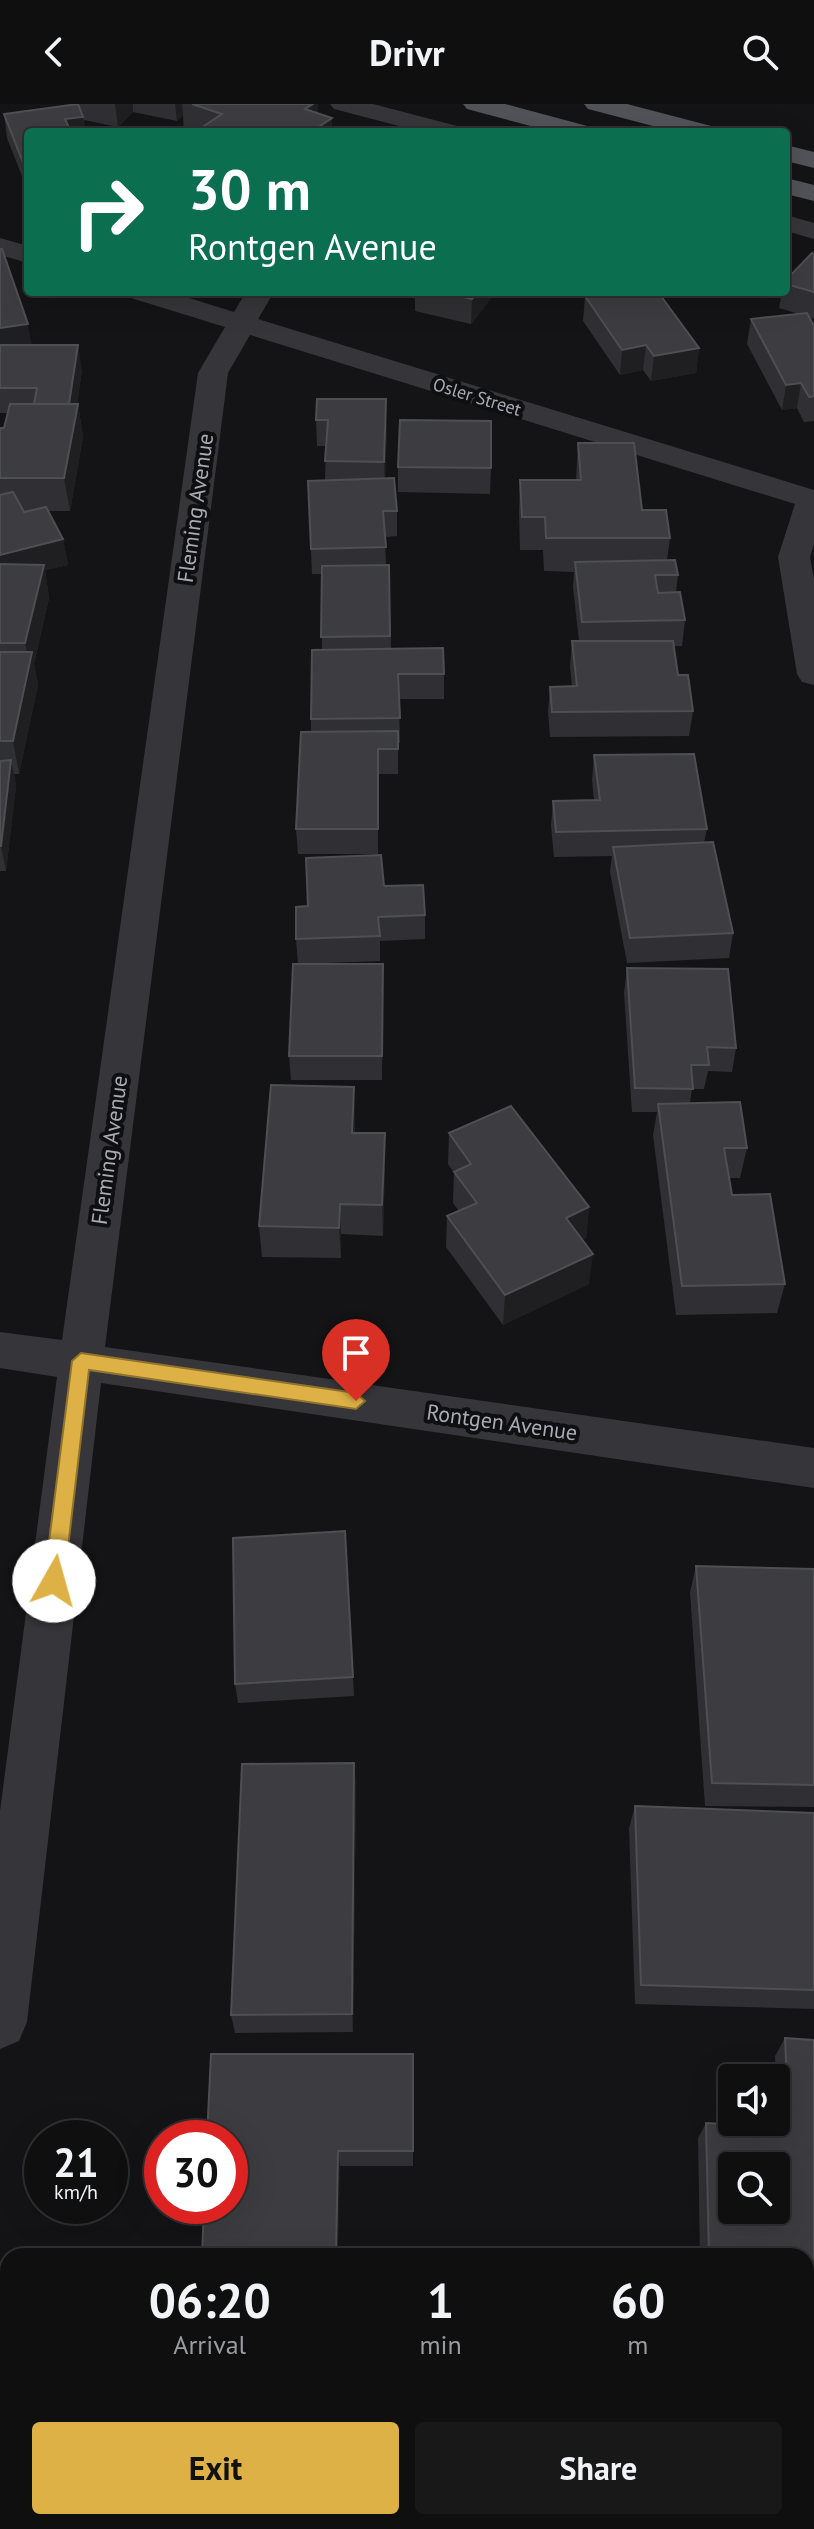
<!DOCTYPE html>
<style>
body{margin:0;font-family:"PT Sans",sans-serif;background:#181819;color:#f1f3f6;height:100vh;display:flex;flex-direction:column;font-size:30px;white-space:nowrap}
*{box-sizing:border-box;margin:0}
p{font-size:26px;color:#9b9c9f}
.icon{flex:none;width:44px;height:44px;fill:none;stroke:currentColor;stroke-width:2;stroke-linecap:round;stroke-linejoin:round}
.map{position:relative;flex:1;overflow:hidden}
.details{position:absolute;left:0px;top:2144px;width:814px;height:282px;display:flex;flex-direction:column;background:#0f0f10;border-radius:24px 24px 0 0;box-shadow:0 8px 32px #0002,0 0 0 2px #2f2f30}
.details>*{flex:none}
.banner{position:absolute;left:24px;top:24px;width:766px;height:168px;border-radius:8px;box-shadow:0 8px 32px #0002,0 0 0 2px #2f2f30;background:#0b6e4f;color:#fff;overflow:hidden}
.controls{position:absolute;left:718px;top:1960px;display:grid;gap:16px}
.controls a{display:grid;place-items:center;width:72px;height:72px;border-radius:8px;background:#0f0f10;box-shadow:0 8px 32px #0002,0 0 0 2px #2f2f30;font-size:40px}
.speed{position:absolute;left:24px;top:2016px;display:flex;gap:16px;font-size:40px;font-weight:700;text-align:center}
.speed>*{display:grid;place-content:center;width:104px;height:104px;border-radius:50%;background:#0f0f10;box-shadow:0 8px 32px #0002,0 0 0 2px #2f2f30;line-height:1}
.speed small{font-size:20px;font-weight:400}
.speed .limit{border:12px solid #d22;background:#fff;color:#111}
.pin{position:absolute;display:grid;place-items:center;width:68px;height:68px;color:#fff;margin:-82px -34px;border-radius:50% 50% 50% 0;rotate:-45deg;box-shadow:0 0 8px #0007}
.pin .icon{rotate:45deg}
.me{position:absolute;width:88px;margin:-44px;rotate:7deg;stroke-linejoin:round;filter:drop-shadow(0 0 6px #0008)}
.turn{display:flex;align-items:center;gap:28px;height:168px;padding:0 32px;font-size:36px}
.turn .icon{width:104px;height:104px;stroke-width:2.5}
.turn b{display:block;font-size:56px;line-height:68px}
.eta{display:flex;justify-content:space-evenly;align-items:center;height:136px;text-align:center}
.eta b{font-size:48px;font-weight:600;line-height:56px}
.button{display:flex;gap:16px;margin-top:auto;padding:16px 32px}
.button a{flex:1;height:92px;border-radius:8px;background:#ddb145;color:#111;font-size:32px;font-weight:600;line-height:92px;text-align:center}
.button a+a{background:#181819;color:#f1f3f6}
header{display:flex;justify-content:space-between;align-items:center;height:104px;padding:0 32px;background:#0f0f10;font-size:36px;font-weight:600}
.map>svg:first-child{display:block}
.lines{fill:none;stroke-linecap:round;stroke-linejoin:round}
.street{fill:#36363a;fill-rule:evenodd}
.primary{fill:#525359;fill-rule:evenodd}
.wall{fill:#303034}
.shaded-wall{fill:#1f1f22}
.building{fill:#3d3d41;stroke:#4e4f53;stroke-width:2;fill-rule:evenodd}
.route{fill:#ddb145;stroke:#90732d;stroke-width:2}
.labels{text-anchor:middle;stroke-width:8;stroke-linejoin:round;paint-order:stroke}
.far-street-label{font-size:18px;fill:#a8abb4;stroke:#0f0f11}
.street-label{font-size:22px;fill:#a8abb4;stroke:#0f0f11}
</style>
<header><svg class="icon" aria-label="back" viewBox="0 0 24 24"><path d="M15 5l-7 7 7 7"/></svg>Drivr<svg class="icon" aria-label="search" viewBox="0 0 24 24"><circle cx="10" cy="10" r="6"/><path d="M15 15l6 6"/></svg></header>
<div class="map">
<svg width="814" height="2425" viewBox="0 0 814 2425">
<rect width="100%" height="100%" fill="#141416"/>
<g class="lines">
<g class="street">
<path d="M330,0H373L461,23L465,28H422L334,5Z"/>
<path d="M786,111L814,119V135L786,127Z"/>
<path d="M0,134L28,142V159L0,151Z"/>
<path d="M127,188H170L234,208L246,188H274L258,215L814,386V440L810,453L814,475V581L802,578L797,570L778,453L795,400L250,231L228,269L105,1243L814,1344V1384L101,1279L27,1918L19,1937L0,1945V1707L57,1273L0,1264V1228L62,1236L198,269L225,223L131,194Z"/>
</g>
<g class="primary">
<path d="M463,0H505L591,23L595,28H553L467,5Z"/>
<path d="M584,0H627L715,23L719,28H676L588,5Z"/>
<path d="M786,41L814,48V64L786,57Z"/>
<path d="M786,74L814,81V97L786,90Z"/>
</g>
</g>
<g class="wall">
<path d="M74,0H318V9L332,14V28H184L183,11L177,17L133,8L118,23L84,16L85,28H28L27,85L7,34L4,10Z"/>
<path d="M0,145L32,241L82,266L77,300H78L83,333L70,407H48L63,435L68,461L45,466L49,494L34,560L38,581L19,670H14L16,682L6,767H0V324H4L8,309H0Z"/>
<path d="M814,150V215L809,213L814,222V317L804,318L797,304L782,306L747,240L751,215L799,210L779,204L782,188H786V176Z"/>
<path d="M396,188H496L471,220L415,207V192Z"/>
<path d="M674,188H691L684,192Z"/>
<path d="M585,192L699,244L696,269L651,277L643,266L620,271L583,217Z"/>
<path d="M317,295L387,321L385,375L397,407V432L385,433L386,461H389L391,545L444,570V595H399L400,639H398V670H378V750H298L296,725L311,627V615L322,546V470H312L308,377H325L326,342H317L316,316Z"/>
<path d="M578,339L670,434L667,456L678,471L676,488L685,516L682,542H674L678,571L693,607L689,632L550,633L548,608L550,583L572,582L570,563L572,537H579L573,483L574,468L544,467L543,446H520L519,409L520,376H576Z"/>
<path d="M398,363L491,364L490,390L398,388Z"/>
<path d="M594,651L707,725L704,739L733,829L729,854L627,859L610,768L612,752L554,753L551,722L553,697L594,696L592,677Z"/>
<path d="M384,782L425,811V835L380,837V857L298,860L296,835L308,802Z"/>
<path d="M627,864L736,944L732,968L708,967L704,985H692L690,999L747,1044L740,1074H729L732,1091L785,1180L777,1209L676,1211L653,1031L657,1008H632L624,889Z"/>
<path d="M383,885L382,976H291L289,952Z"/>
<path d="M354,983L355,1029H385V1060L383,1132L341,1130V1154L262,1153L259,1122Z"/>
<path d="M449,1029L589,1103L586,1134L582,1135L589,1180L503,1221L446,1143L447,1112L459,1107L453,1099L454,1069L448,1060Z"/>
<path d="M345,1427L354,1592L238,1599L235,1580Z"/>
<path d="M696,1462L814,1465V1703L705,1702L690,1488Z"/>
<path d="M354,1659L356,1682L353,1928L235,1929L231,1911Z"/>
<path d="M635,1702L814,1709V1905L635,1900L629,1724Z"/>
<path d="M785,1934L814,1936V2214L806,2213V2152H700L698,2034L706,2019L778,2023L775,1952Z"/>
<path d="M413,1950V2062H340L202,2152Z"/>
<path d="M702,2418H806L814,2425H702Z"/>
</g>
<g class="shaded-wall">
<path d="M115,0H133V8L118,23Z"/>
<path d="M175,0H182L183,11L177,17Z"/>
<path d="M313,0H318V23L332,14V28H306L305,5Z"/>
<path d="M83,13L85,28H67L65,15Z"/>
<path d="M28,60V85H27L24,61Z"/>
<path d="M477,188H496L471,220L472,195Z"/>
<path d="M28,220L32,245L0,250V224Z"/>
<path d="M78,241L82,266L73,326L69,300Z"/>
<path d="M646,241L643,266L620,271L622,246Z"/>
<path d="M699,244L696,269L651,277L654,252Z"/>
<path d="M801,279L797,304L782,306L786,281Z"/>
<path d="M386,295L387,321L385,383L384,358Z"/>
<path d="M78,300L83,333L70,407L64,374Z"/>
<path d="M63,435L68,461L45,466L49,494L34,560L38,581L19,670L13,637L29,560L25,539L0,477V451Z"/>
<path d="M11,656L16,682L6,767L1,742Z"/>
<path d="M354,983L355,1014L353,1060L352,1029Z"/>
<path d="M385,1029V1060L383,1132L382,1101Z"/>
<path d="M340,1100L341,1130V1154L339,1124Z"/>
<path d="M589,1103L586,1134L563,1145L566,1114Z"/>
<path d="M593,1150L589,1180L503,1221L505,1191Z"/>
<path d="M354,1659L356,1682L353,1928L352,1910Z"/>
<path d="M338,2047L340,2062L338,2152H336Z"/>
</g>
<g class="building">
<path d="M78,0L83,13L65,15L71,28H28V60L24,61L4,10Z"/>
<path d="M192,0H313L305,5L332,14L311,28H292L275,23L267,28H195L222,10Z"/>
<path d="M0,145H2L28,220L0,224Z"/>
<path d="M812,149L814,150V188L786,180V176Z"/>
<path d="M443,188H477L472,195Z"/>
<path d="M608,188H658L699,244L654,252L646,241L622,246L585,192Z"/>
<path d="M807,209L814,222V292L809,293L801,279L786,281L751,215Z"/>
<path d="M0,241H78L69,300H34L37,284H0Z"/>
<path d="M317,295H386L384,358L325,357L328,316H316Z"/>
<path d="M10,300H78L64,374H0V324H4Z"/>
<path d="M400,316L491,317V364L398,363Z"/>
<path d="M578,339H634L642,406H666L670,434H546L545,413H522L520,376H581Z"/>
<path d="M394,374L397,407H383L386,443L311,445L308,377Z"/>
<path d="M13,388L24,408L46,403L63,435L0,451V391Z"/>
<path d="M675,456L678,471H655L658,489L680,488L685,516L582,518L575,458Z"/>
<path d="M0,460L44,461L25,539H0Z"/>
<path d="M389,461L390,532L321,533L322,462Z"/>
<path d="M572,537H673L678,571H688L693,607L552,608L550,583L577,582Z"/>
<path d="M443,544L444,570H398L400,614L311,615L312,546Z"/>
<path d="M0,548H32L13,637H0Z"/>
<path d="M398,627V645H378V725H296L301,628Z"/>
<path d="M694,650L707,725L556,728L553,697L600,696L594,651Z"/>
<path d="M11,656L1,742H0V657Z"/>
<path d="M713,738L733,829L630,834L613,743Z"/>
<path d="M381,751L384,782L423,781L425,811L378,813L380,832L296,835V803L308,802L306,754Z"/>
<path d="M293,860H383L382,952H289Z"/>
<path d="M627,864L728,865L736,944L707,943L709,961H691L693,985L635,984Z"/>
<path d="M271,981L354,983L352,1029H385L382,1101L340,1100L339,1124L259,1122Z"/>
<path d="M740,998L747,1044H724L732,1091L770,1090L785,1180L682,1182L658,1000Z"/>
<path d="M511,1002L589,1103L566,1114L593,1150L505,1191L447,1112L477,1099L454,1068L471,1060L449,1029Z"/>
<path d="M345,1427L353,1573L235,1580L233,1434Z"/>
<path d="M696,1462L814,1465V1681L712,1679Z"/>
<path d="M354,1659L352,1910L231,1911L242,1660Z"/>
<path d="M635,1702L814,1709V1886L641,1881Z"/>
<path d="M785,1934L814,1936V2202L806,2201V2152L709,2151L706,2019L789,2023ZM732,2062H776V2106H732Z"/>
<path d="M211,1950H413V2047H338L336,2152H202L204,2102H230V2034H207Z"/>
<path d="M806,2256H814V2425H712L711,2418H806Z"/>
<path d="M189,2418H352V2425H188Z"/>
</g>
<path class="route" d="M81,1249L356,1289L365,1297L356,1305L89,1266L64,1477L54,1486L44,1477L72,1257Z"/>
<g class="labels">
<g class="far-street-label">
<text transform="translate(477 293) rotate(17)" y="6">Osler Street</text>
</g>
<g class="street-label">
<text transform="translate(195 404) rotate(-82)" y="8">Fleming Avenue</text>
<text transform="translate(109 1046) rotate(-82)" y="8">Fleming Avenue</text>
<text transform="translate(502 1318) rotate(8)" y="8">Rontgen Avenue</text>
</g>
</g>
</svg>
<div class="controls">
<a><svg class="icon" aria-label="sound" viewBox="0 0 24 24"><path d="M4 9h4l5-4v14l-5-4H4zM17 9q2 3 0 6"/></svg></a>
<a><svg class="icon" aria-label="search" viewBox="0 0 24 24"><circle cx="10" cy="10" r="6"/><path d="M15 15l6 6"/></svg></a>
</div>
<div class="speed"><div>21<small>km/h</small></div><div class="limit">30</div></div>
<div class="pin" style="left:356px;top:1297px;background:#d93025"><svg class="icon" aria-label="arrive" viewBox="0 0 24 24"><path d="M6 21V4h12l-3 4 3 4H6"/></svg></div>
<svg class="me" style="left:54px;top:1477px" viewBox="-20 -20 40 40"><circle r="19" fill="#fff"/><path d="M0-13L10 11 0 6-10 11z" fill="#ddb145"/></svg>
<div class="banner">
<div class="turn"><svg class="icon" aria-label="right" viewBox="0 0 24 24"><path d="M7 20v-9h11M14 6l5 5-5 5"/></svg><div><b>30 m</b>Rontgen Avenue</div></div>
</div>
<section class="details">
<div class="eta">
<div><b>06:20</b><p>Arrival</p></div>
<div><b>1</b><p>min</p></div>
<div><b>60</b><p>m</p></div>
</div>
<div class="button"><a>Exit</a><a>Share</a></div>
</section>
</div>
